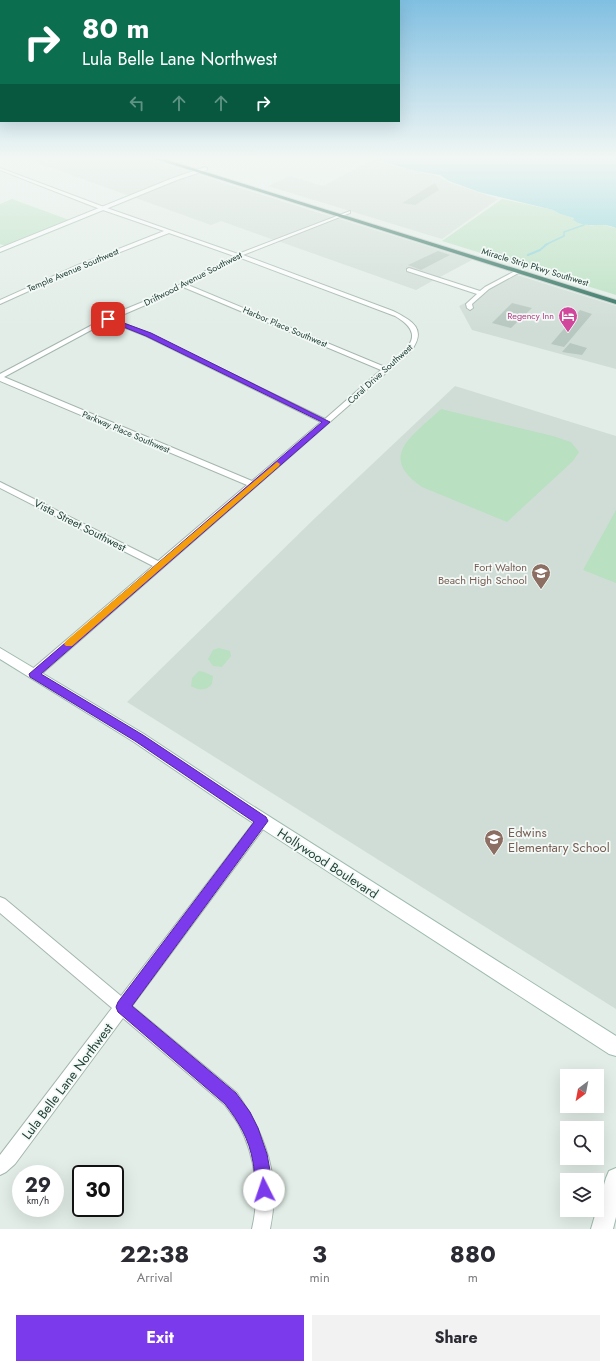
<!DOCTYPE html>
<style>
body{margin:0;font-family:Jost,sans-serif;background:#f2f2f3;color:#2b2b33;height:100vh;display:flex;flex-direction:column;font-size:15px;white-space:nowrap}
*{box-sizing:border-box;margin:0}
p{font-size:13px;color:#7c7c81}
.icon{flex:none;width:22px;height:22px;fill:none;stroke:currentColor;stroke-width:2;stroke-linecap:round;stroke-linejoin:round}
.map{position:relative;height:1229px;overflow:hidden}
.details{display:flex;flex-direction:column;background:#fff;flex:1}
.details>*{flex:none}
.guide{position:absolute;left:0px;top:0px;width:400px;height:122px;box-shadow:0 4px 16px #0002;background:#0b6e4f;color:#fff;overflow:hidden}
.needle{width:26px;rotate:212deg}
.controls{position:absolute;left:560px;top:1069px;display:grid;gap:8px}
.controls a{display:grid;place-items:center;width:44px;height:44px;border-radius:0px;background:#fff;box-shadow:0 4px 16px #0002;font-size:20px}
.speed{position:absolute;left:12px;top:1165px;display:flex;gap:8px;font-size:20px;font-weight:700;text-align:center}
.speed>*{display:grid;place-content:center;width:52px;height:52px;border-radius:50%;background:#fff;box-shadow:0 4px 16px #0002;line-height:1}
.speed small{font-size:10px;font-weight:400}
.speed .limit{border:2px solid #111;border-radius:6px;background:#fff;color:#111}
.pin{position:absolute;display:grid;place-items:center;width:34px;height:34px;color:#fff;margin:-17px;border-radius:8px;box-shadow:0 2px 6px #0006}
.me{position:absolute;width:44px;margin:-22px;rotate:356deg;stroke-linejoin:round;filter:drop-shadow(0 0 3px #0008)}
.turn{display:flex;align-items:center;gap:14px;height:84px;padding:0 16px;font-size:18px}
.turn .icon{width:52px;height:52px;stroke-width:2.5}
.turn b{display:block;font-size:28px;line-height:34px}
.lanes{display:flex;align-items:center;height:38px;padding:0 16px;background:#0003;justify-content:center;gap:20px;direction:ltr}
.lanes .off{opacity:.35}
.eta{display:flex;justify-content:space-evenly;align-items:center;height:68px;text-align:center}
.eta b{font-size:24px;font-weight:700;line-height:28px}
.primary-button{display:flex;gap:8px;margin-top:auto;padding:8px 16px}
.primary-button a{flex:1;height:46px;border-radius:0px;background:#7c3aed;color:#fff;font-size:16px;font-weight:700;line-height:46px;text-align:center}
.primary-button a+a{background:#f2f2f3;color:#2b2b33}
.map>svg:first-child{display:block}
.built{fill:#d0ddd6}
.green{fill:#b9e0c1}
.water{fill:#85d0d7}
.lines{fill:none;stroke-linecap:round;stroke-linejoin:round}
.stream-far1{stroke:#85d0d7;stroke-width:1.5}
.stream{stroke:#85d0d7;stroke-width:2}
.building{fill:#b7c8c0}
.street-casing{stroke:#a4b6ae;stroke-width:2}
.secondary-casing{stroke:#9fbaaf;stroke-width:2}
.highway-casing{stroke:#c1cac6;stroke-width:2}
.street{fill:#fff;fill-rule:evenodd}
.secondary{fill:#fff;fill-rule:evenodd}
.highway{fill:#2a6e5b;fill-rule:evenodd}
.route{fill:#7c3aed;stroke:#51269a}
.slow{fill:#f59e0b}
.labels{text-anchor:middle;stroke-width:3.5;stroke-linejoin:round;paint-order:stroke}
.far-street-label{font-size:9px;fill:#204035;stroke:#f3f9f6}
.far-hotel-label{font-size:9px;fill:#b23c85;stroke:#f3f9f6;text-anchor:end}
.street-label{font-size:11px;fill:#204035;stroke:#f3f9f6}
.education-label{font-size:11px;fill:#785e54;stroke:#f3f9f6;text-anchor:end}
.near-education-label{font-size:13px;fill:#785e54;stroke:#f3f9f6;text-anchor:start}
.near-street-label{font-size:13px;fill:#204035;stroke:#f3f9f6}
</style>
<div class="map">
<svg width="616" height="1229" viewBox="0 0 616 1229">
<rect width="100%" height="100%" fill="#e2ede7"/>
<g class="built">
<path d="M21,157H142L190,172L130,196Z"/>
<path d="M374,159L392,166L438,176L448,182L498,199L442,239L268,186L290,176L323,186Z"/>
<path d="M193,173L332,217L274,240L221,221L211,225L133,197Z"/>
<path d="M336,218L472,260L438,278L408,268L405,271L434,280L416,290L278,241Z"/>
<path d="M517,275L616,306V369L472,330L459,306L469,301L466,303L467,310L474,309L473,304L489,289Z"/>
<path d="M455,386L616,436V1009L127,702L314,519Z"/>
</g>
<g class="green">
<path d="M12,199L72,221L8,247L0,244V204Z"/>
<path d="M502,199L553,210L560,214L574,218L573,220L592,226L598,224L616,228V295L442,241Z"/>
<path d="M441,409L553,436L571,442L579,452L573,461L507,522L422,487C376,456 414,435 441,409Z"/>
<path d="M616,510V583L583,570Z"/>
<path d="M219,648L230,651L231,656L222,667L213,666L208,659L213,650Z"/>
<path d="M199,671L204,672L213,676L212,684C206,691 199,691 191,686L192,678Z"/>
</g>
<path class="water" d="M377,157H616V228C600,221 588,230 573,220L574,218L560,214L553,210L479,192L449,181L440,175L411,170L377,160Z"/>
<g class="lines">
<path class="stream-far1" d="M545,245L564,236V232L584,225"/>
<path class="stream" d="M528,255L540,250L547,244"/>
</g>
<g class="building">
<path d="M435,183L439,190L415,205L402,203Z"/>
<path d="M438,251L450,255L421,270L408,265Z"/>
<path d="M512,303L532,308L511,328L492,323Z"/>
<path d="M580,310L592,314L564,347L551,344Z"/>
<path d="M570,343L587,348L582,355L562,352Z"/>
</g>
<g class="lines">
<g class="street-casing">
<g id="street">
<path d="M0,168L104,207L238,254L350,211V213L243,255L393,311C413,321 427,329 411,351L38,677L34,678L30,677L29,674L30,671L153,566L0,488V482L158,561L247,485L0,381V374L111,315L160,295L234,256L169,233L82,267L0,304V300L78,265L164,231L100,209L0,170ZM238,257L395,316C429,336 405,350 385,367L188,285ZM183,287L381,370L325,419L150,334L113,319L164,297ZM108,321L146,336L321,422L252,481L4,377Z"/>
<path d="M409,268L480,291L485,287L517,270L522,271L489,289L472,304L473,308L470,310L467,308L466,304L477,294L407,271V269Z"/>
<path d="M262,815L266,817L268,821L266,825L132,1006L237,1093C266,1135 281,1178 270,1229H252C260,1195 256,1157 239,1125C235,1118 230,1112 225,1105L123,1018L15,1164L6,1172L0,1175V1155L112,1008L0,913V897L5,899L121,996L258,817Z"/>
</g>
</g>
<g class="secondary-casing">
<g id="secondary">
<path d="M205,167L207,168V170L177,180L0,252V248L173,178Z"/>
<path d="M0,648L144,734L248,803L616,1036V1056L609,1054L238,813L134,742L0,659Z"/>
<path d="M616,1168V1217L613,1229H591L606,1178L609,1171Z"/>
</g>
</g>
<g class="highway-casing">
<path id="highway" d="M149,157H157L616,300V304Z"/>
</g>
<use href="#street" class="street"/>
<use href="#secondary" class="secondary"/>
<use href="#highway" class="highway"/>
</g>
<linearGradient id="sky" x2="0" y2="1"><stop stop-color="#80bfe1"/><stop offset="0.48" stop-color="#f2f7f4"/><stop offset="1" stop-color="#f2f7f4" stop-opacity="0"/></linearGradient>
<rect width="616" height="329" fill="url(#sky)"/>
<path class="route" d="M106,318H110L151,333L330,422L41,674L143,735L266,817L268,821L132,1006L236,1093L250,1112L258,1128L267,1154L271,1176L272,1190L270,1195L264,1198L258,1195C254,1185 255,1173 253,1162C249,1139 239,1122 225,1104L118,1012L116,1007L118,1002L254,822L135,741L30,677L29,674L322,422L146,336L106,320Z"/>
<path class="slow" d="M277,462L280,464L279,466L72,646H66L64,644L66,641Z"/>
<defs>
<g id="hotel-pin" transform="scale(1)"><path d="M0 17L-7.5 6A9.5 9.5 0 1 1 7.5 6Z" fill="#d1479c" stroke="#f3f9f6"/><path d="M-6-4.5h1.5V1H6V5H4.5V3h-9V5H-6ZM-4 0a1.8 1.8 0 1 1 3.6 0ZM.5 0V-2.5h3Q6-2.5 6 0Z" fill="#fff"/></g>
<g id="school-pin" transform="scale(1)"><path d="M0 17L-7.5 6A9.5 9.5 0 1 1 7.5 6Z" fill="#8d6e63" stroke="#f3f9f6"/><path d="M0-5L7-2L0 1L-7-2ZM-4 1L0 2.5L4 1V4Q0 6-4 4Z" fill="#fff"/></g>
</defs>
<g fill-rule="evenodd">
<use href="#hotel-pin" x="568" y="316"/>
<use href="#school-pin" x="541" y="573"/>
<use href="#school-pin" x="494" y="839"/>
</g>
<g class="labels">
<g class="far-street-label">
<text transform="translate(535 267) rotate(17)" y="3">Miracle Strip Pkwy Southwest</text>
<text transform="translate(73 270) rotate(-23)" y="3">Temple Avenue Southwest</text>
<text transform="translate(193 279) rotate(-27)" y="3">Driftwood Avenue Southwest</text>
<text transform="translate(285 327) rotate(23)" y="3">Harbor Place Southwest</text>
<text transform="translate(380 374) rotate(-42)" y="3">Coral Drive Southwest</text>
<text transform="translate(126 432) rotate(23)" y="3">Parkway Place Southwest</text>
</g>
<g class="far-hotel-label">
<text x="554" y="319">Regency Inn</text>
</g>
<g class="street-label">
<text transform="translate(80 525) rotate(27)" y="4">Vista Street Southwest</text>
</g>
<g class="education-label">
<text x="527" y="571">Fort Walton<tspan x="527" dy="13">Beach High School</tspan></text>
</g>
<g class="near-education-label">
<text x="508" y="837">Edwins<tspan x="508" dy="15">Elementary School</tspan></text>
</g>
<g class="near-street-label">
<text transform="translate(328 863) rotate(33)" y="5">Hollywood Boulevard</text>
<text transform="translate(67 1081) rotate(-53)" y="5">Lula Belle Lane Northwest</text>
</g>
</g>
</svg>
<div class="controls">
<a><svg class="needle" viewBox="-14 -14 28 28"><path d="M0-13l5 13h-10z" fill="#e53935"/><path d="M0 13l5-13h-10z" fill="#7c7c81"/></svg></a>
<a><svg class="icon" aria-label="search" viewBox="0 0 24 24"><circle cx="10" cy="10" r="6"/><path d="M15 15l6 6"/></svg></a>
<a><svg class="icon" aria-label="layers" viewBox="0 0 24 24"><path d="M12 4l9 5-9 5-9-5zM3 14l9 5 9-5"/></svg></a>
</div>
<div class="speed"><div>29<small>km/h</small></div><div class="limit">30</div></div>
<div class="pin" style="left:108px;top:319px;background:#d93025"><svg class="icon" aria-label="arrive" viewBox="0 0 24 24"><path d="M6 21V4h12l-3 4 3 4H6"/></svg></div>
<svg class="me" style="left:264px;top:1190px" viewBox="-20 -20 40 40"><circle r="19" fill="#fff"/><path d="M0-13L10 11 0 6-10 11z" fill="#7c3aed"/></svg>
<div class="guide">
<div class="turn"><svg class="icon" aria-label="right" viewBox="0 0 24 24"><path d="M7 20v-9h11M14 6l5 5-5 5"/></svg><div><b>80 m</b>Lula Belle Lane Northwest</div></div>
<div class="lanes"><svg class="icon off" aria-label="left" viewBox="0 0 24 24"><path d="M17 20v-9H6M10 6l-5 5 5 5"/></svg><svg class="icon off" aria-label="ahead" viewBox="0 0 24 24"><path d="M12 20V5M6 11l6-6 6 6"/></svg><svg class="icon off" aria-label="ahead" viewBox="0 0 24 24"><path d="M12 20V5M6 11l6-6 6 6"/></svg><svg class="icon" aria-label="right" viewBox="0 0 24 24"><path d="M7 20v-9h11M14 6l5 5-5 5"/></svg></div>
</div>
</div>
<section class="details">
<div class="eta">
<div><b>22:38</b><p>Arrival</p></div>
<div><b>3</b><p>min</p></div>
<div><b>880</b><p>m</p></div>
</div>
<div class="primary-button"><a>Exit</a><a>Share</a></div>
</section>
